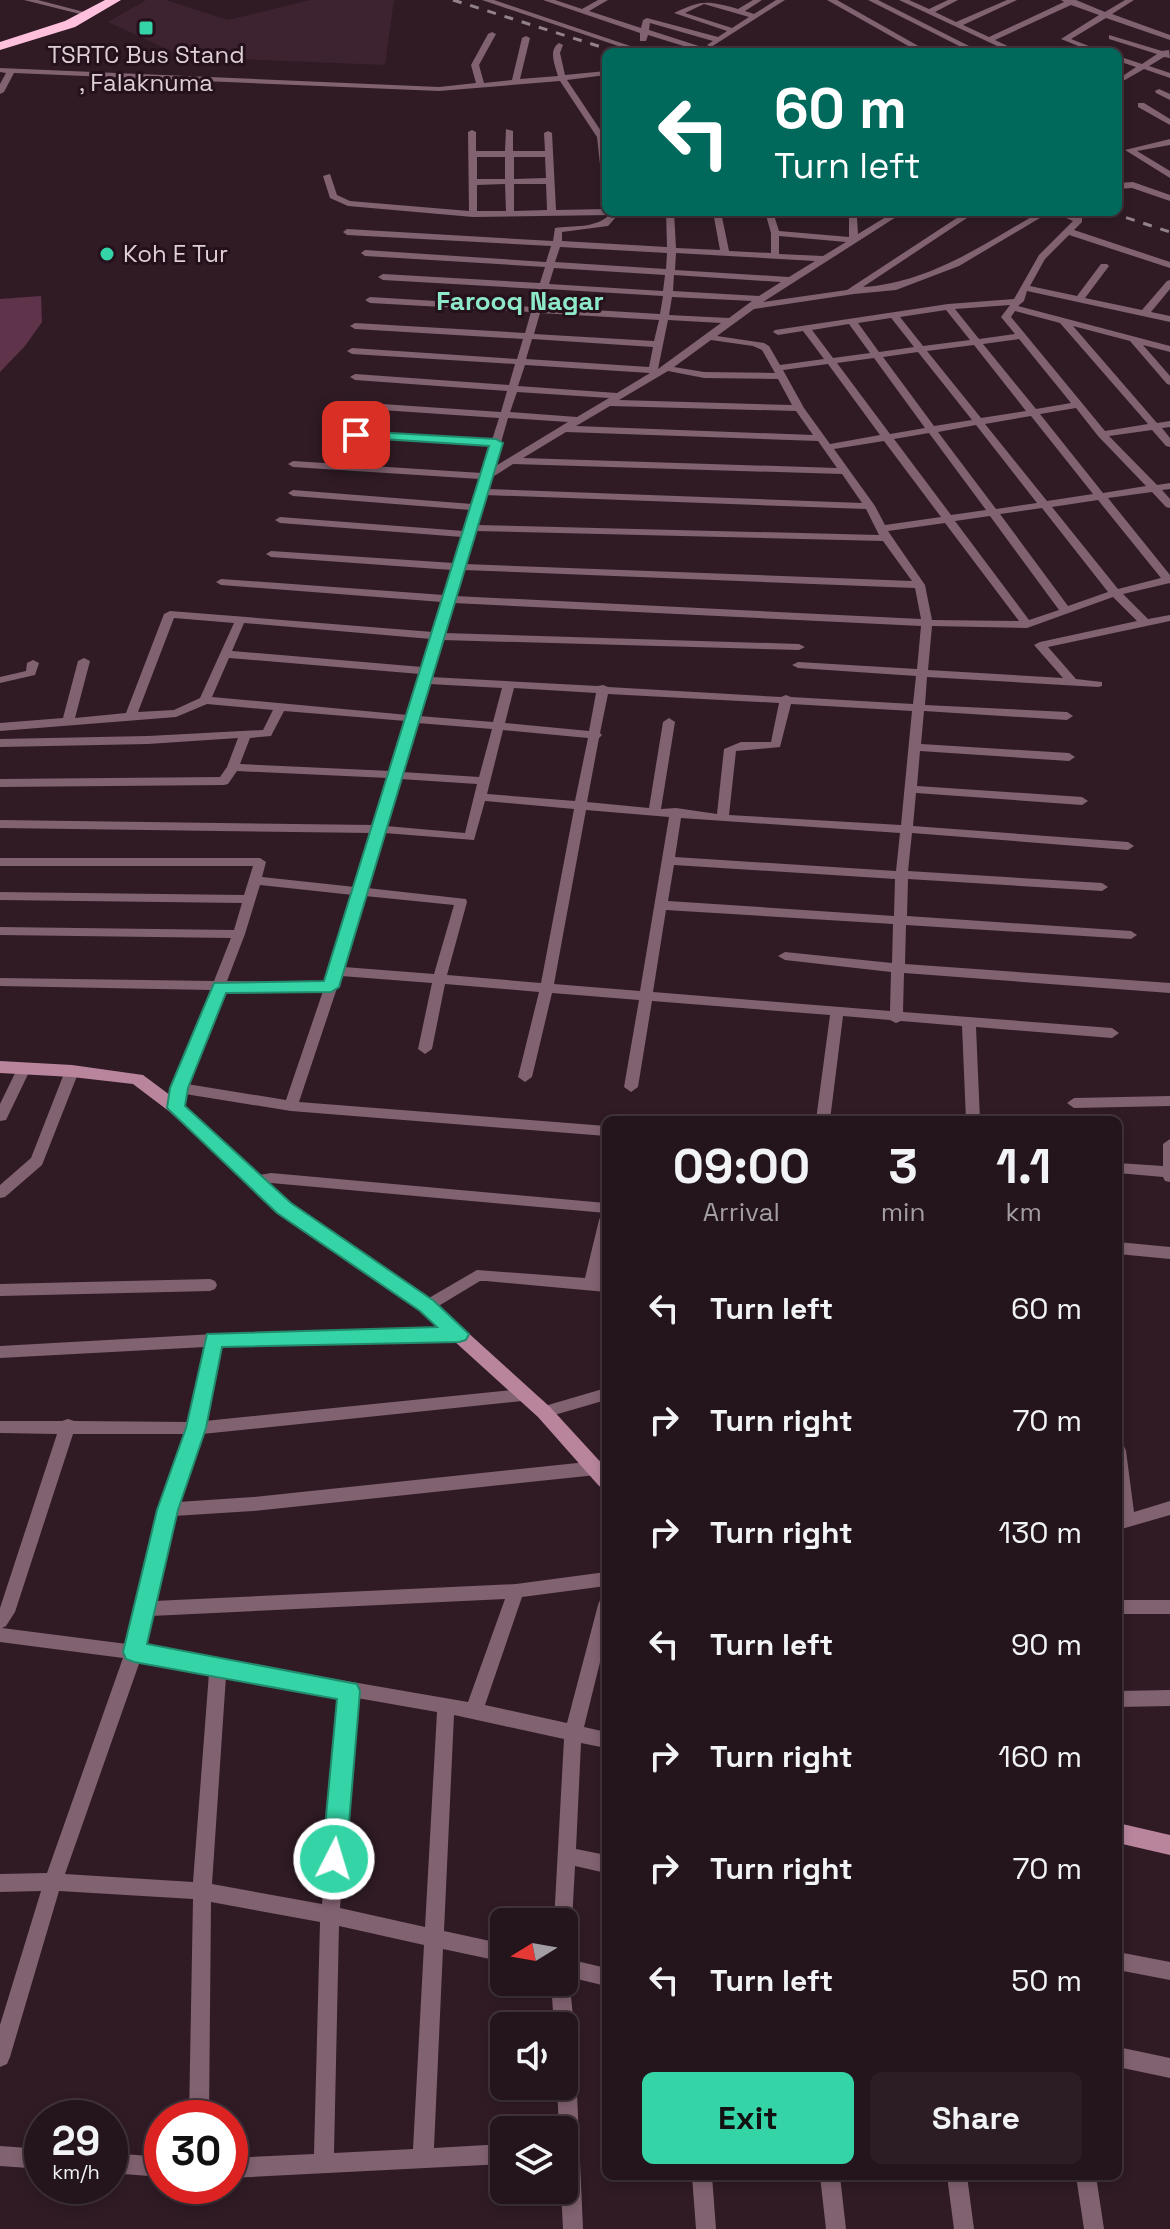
<!DOCTYPE html>
<style>
body{margin:0;font-family:"Space Grotesk",sans-serif;background:#2c1d25;color:#f1f3f6;height:100vh;display:flex;flex-direction:column;font-size:30px;white-space:nowrap}
*{box-sizing:border-box;margin:0}
p{font-size:26px;color:#a39ea3}
.icon{flex:none;width:44px;height:44px;fill:none;stroke:currentColor;stroke-width:2;stroke-linecap:round;stroke-linejoin:round}
.map{position:relative;flex:1;overflow:hidden}
.sheet{position:absolute;left:602px;top:1116px;width:520px;height:1064px;display:flex;flex-direction:column;background:#24141c;border-radius:12px;box-shadow:0 4px 12px #0003,0 0 0 2px #41333b}
.sheet>*{flex:none}
.guide{position:absolute;left:602px;top:48px;width:520px;height:168px;border-radius:12px;box-shadow:0 4px 12px #0003,0 0 0 2px #41333b;background:#00695c;color:#fff;overflow:hidden}
.needle{width:52px;rotate:259deg}
.controls{position:absolute;left:490px;top:1908px;display:grid;gap:16px}
.controls a{display:grid;place-items:center;width:88px;height:88px;border-radius:12px;background:#24141c;box-shadow:0 4px 12px #0003,0 0 0 2px #41333b;font-size:40px}
.speed{position:absolute;left:24px;top:2100px;display:flex;gap:16px;font-size:40px;font-weight:700;text-align:center}
.speed>*{display:grid;place-content:center;width:104px;height:104px;border-radius:50%;background:#24141c;box-shadow:0 4px 12px #0003,0 0 0 2px #41333b;line-height:1}
.speed small{font-size:20px;font-weight:400}
.speed .limit{border:12px solid #d22;background:#fff;color:#111}
.pin{position:absolute;display:grid;place-items:center;width:68px;height:68px;color:#fff;margin:-34px;border-radius:16px;box-shadow:0 4px 12px #0006}
.me{position:absolute;width:88px;margin:-44px;rotate:5deg;stroke-linejoin:round;filter:drop-shadow(0 0 6px #0008)}
.turn{display:flex;align-items:center;gap:28px;height:168px;padding:0 40px;font-size:36px}
.turn .icon{width:104px;height:104px;stroke-width:2.5}
.turn b{display:block;font-size:56px;line-height:68px}
.eta{display:flex;justify-content:space-evenly;align-items:center;height:136px;text-align:center}
.eta b{font-size:48px;font-weight:700;line-height:56px}
.primary-button{display:flex;gap:16px;margin-top:auto;padding:16px 40px}
.primary-button a{flex:1;height:92px;border-radius:12px;background:#35d4a7;color:#111;font-size:32px;font-weight:700;line-height:92px;text-align:center}
.primary-button a+a{background:#2c1d25;color:#f1f3f6}
ul{padding:0;list-style:none}
li{display:flex;align-items:center;gap:24px;height:112px;padding:0 40px}
li div{flex:1}
li b{display:block;font-size:30px}
li em{font-style:normal}
.map>svg:first-child{display:block}
.built{fill:#3d222f}
.green{fill:#5f334a}
.lines{fill:none;stroke-linecap:round;stroke-linejoin:round}
.street{fill:#816270;fill-rule:evenodd}
.secondary{fill:#b8859d;fill-rule:evenodd}
.highway{fill:#ffc0de;fill-rule:evenodd}
.rail{stroke:#93828a;stroke-width:3;stroke-dasharray:9 9;stroke-linecap:butt}
.route{fill:#35d4a7;stroke:#228a6d;stroke-width:2}
.poi-dot{fill:#35d4a7;stroke:#25111c;stroke-width:3}
.labels{text-anchor:middle;stroke-width:6;stroke-linejoin:round;paint-order:stroke}
.far-poi-label{font-size:24px;fill:#decfd5;stroke:#25111c}
.far-neighbourhood-label{font-size:26px;font-weight:bold;fill:#8de9c8;stroke:#25111c}
</style>
<div class="map">
<svg width="1170" height="2229" viewBox="0 0 1170 2229">
<rect width="100%" height="100%" fill="#301b25"/>
<path class="built" d="M146,0H166L228,20L310,0H394L385,65L184,57L108,22Z"/>
<path class="green" d="M41,296L42,322L25,346L0,372V299Z"/>
<g class="lines">
<g class="street">
<path d="M24,0H38L84,12L80,14Z"/>
<path d="M482,0H494L648,52H636Z"/>
<path d="M543,0H555L582,9L598,0H608L589,11L641,28L643,20L647,18L718,37L727,31L674,13C701,0 707,0 738,9L753,0H762L745,11L754,14L776,0H785L711,47L707,45L713,41L650,23L649,30L705,48L703,52L648,35L646,41H640V33ZM704,4L749,17L732,28L685,13Z"/>
<path d="M827,0H837L929,52H919Z"/>
<path d="M868,0H878L981,52H971Z"/>
<path d="M899,0H909L929,9L948,0H958L935,12L956,22L1007,0H1017L963,25L989,37L1064,2L1061,0H1076L1105,12L1125,0H1134L1112,14L1170,35V40L1106,18L1071,39L1104,52H1093L1061,39L1099,15L1071,5L995,40L1020,52H1010Z"/>
<path d="M492,32L496,34L479,65L484,83L512,80L522,38L526,36L530,38L520,79L558,76C555,65 548,50 559,43L563,45L560,53L565,75L606,71V75L567,80L605,137L606,186L602,183L597,137L560,81L439,91L14,73L4,92L0,94V84L6,73L0,72V68L439,87L476,83L471,65L488,34Z"/>
<path d="M1109,35L1162,51L1169,50L1170,58L1164,57L1149,66L1170,73V78L1144,69L1118,84V79L1136,67L1118,61V56L1142,64L1157,54L1109,39Z"/>
<path d="M1159,89L1170,94V100L1156,93L1155,91Z"/>
<path d="M1138,103H1144L1170,119V125L1138,107Z"/>
<path d="M506,129L513,131V151H545L544,133L548,131L552,133L556,210L606,209V212H616L618,215L608,226L562,232V241L667,247L666,212H674L676,248L720,250L713,212H721L729,251L771,253V233L765,212H773L779,231L849,237V218L853,212H861L857,218L858,234L894,212H904L763,302L847,290L966,212H976L863,287C929,283 984,244 1040,212H1050L959,266L896,290L854,294L754,309L717,336L764,343L769,346L780,365L824,359L803,331L778,335L773,332L775,330L948,304L1014,299L1039,255L1073,221L1053,212H1065L1082,218V222L1074,230L1170,262V268L1069,235L1045,259L1030,286L1077,296L1101,264H1107L1109,266L1085,298L1142,310L1167,281L1170,280V289L1151,312L1170,316V322L1027,291L1024,301L1018,306L1170,346V352L1143,345L1170,376V385L1167,384L1130,341L1073,326L1157,423L1170,421V427L1162,428L1170,438V447L1166,446L1152,430L1109,436L1157,485L1170,483V489L1162,490L1170,499V508L1166,507L1152,492L1108,498L1170,575V583L1123,594L1148,619L1170,615V621L1048,647L1076,679L1102,682V686L1098,687L927,677L925,705L1067,712L1073,716L1067,720L924,711L921,744L1069,753L1075,757L1069,761L920,751L917,786L1082,797L1088,801L1082,805L916,793L913,826L1128,842L1134,846L1128,850L912,833L908,871L1102,883L1108,887L1102,891L908,879L907,916L1131,931L1137,935L1131,939L906,925L905,964L1170,983V993L904,973L903,1012L1112,1028L1119,1033L1112,1038L976,1027L980,1120H966L962,1026L901,1021L896,1023L890,1020L843,1016L830,1120H816L830,1015L652,1001L638,1087L631,1092L624,1087L639,1000L552,993L532,1077L525,1082L518,1077L539,992L445,984L432,1049L425,1054L418,1049L432,983L341,976L299,1102L606,1126V1136L291,1111L185,1094L183,1108L176,1113L169,1108L172,1088L211,990L0,986V978L214,981L231,938L0,935V927L234,930L242,903L0,900V892L244,895L253,866H0V858H260L266,862L262,877L355,887L372,833L0,828V820L374,825L388,778L237,771L228,784L224,785L0,787V779L220,777L227,767L238,738L148,744L0,747V739L148,736L263,730L273,710L207,704L176,717L0,731V723L63,718L78,661L84,658L90,661L75,718L126,713L164,614L170,611L433,632L442,602L221,585L216,582L221,579L444,595L452,570L271,557L266,554L271,551L454,563L462,537L280,523L275,520L280,517L464,531L471,510L293,496L288,493L293,490L472,504L480,479L293,467L288,464L293,461L482,473L490,446L328,436L323,433L328,430L492,440L499,418L337,407L332,404L337,401L501,412L507,391L355,380L350,377L355,374L509,385L515,364L352,354L347,351L352,348L517,359L523,339L355,329L350,326L355,323L525,333L531,312L370,303L365,300L370,297L533,307L538,289L383,280L378,277L383,274L540,283L545,267L365,256L361,253L365,250L546,262L551,246L347,235L343,232L347,229L553,241L555,228C573,225 595,229 609,215L473,217L348,206L330,198L323,176L330,174L337,195L350,201L469,211L468,132L472,130L476,132V151H505ZM477,157H505V179H477ZM514,157H545L546,178L514,179ZM505,184L506,211H477V185ZM514,184H546L547,210L514,211ZM779,236L846,242L823,256L779,254ZM560,247L667,253L666,269L555,262ZM676,253L815,261L789,277L675,270ZM554,268L665,275L663,291L549,284ZM674,275L781,282L759,296L673,291ZM547,289L663,296L660,314L542,307ZM672,297L752,301L729,318L669,315ZM1010,305L1001,317L1015,334L979,339L955,309ZM946,310L970,340L923,346L900,317ZM1015,311L1060,323L1148,424L1105,431L1011,317ZM540,313L659,320L654,341L534,334ZM891,318L892,319L914,347L879,352L858,323ZM668,320L721,323L658,369ZM849,324L870,353L833,358L812,330ZM532,339L653,347L649,367L526,359ZM1019,339L1071,403L1036,409L983,344ZM711,340L753,346L762,350L775,373L704,372L674,367ZM974,345L1026,411L981,418L927,351ZM918,352L972,420L934,426L883,357ZM874,358L925,428L890,434L837,363ZM828,364L880,435L830,444L804,408L783,370ZM525,365L650,373L617,393L518,386ZM668,371L704,378L778,379L792,405L619,400ZM517,392L609,398L577,417L510,412ZM610,406L796,411L813,435L576,426ZM1076,408L1098,436L1146,486L1103,493L1040,414ZM1031,416L1093,494L1047,501L985,424ZM508,418L568,422L494,467ZM976,425L1037,503L996,509L938,432ZM566,432L818,441L837,468L523,458ZM929,433L986,510L951,515L894,439ZM884,441L941,517L885,525L875,506L834,449ZM513,464L842,474L862,503L487,489L491,478ZM485,495L866,509L879,535L476,525ZM1098,500L1161,578L1118,589L1052,507ZM1042,508L1108,592L1068,606L1000,514ZM990,516L1059,610L1029,620L955,521ZM945,523L1019,621L932,620L925,585L888,531ZM475,531L883,541L912,581L465,564ZM463,570L915,588L921,619L455,596ZM1113,597L1137,621L1040,642L1034,645L1063,678L928,670L932,626L1027,628ZM453,603L921,626L917,669L798,662L792,665L798,668L916,676L913,704L791,697L786,695L781,697L608,687L603,685L598,686L431,677L442,640L799,650L805,647L799,644L444,633ZM174,618L234,623L200,698L174,710L138,712ZM244,623L431,639L422,667L232,651ZM229,658L420,674L408,715L212,697ZM429,684L502,688L493,722L419,716ZM514,688L596,693L589,731L505,723ZM608,694L779,703L771,742H741L724,749L717,814L676,808L661,809L675,722L669,718L663,722L649,808L587,802L599,738L602,735L600,733ZM791,704L912,711L901,825L729,815L736,751L780,747ZM284,711L406,721L391,771L240,764L250,738L271,736ZM417,723L492,729L479,777L402,772ZM503,730L588,738L575,801L487,794ZM400,779L477,784L465,833L386,826ZM485,801L574,809L541,983L447,975L467,902L466,899L367,888L384,833L474,840ZM586,810L669,817L640,991L554,984ZM681,818L900,833L896,871L675,857ZM674,865L895,879L894,916L668,901ZM260,885L353,895L326,982L227,981L245,934ZM365,896L454,905L434,974L344,967ZM666,910L893,924L892,963L785,952L778,956L785,960L891,972L890,1011L653,992ZM224,990L323,991L286,1100L187,1084Z"/>
<path d="M1170,139V145L1137,151L1170,171V178L1125,150Z"/>
<path d="M1118,183L1133,182L1170,195V201L1132,188L1118,189Z"/>
<path d="M33,660L39,663L35,675L0,683V677L26,671L27,663Z"/>
<path d="M24,1063L31,1068L6,1120L0,1121V1104L19,1065Z"/>
<path d="M72,1066L79,1071L42,1165L5,1197L0,1198V1185L31,1158L65,1071Z"/>
<path d="M1170,1096V1106L1074,1108L1067,1103L1074,1098Z"/>
<path d="M1170,1139V1182L1165,1181L1163,1177L1118,1173V1163L1163,1166V1144Z"/>
<path d="M271,1173L606,1203V1213L271,1183L254,1186L249,1185L247,1181L249,1177Z"/>
<path d="M606,1215V1252L600,1280H606V1292L486,1281H480L432,1310H422L419,1306L422,1302L477,1270L585,1278L599,1220L601,1216Z"/>
<path d="M1118,1242L1170,1247V1259L1118,1254Z"/>
<path d="M210,1279L215,1281L217,1285L215,1289L210,1291L0,1296V1284Z"/>
<path d="M459,1328L464,1330L467,1334L464,1338L459,1340L220,1346L205,1421L522,1389L528,1391L530,1395L528,1399L522,1401L202,1434L178,1502L253,1497L606,1460V1474L253,1511L174,1516L154,1601L516,1584L606,1572V1586L522,1597L485,1705L567,1723L598,1605L600,1600L606,1598V1638L584,1727L606,1732V1748L581,1743L576,1849L606,1855V1873L575,1866L572,1922L570,1928L564,1931V1922H554L564,1739L454,1715L444,1931L504,1944V1962L443,1949L434,2148L504,2144V2164L230,2178V2158L314,2154L320,1922L211,1902L209,2118H189L193,1899L59,1891L10,2057L7,2064L0,2067V2025L41,1891L0,1892V1874L47,1873L123,1658L0,1642V1608L57,1434L0,1433V1421H62L68,1419L74,1421L189,1422L205,1347L0,1358V1346L214,1334ZM73,1434H186L159,1510L127,1644L2,1628L6,1626L15,1612ZM505,1599L468,1702L144,1646L151,1616ZM140,1661L209,1673L193,1882L65,1874ZM226,1676L340,1695L322,1904L212,1884ZM357,1698L437,1712L425,1927L340,1908ZM339,1926L424,1945L413,2149L334,2153Z"/>
<path d="M606,1388V1400L544,1418L538,1416L536,1412L538,1408Z"/>
<path d="M1118,1444L1124,1446L1126,1451L1134,1512L1170,1501V1515L1118,1530Z"/>
<rect x="1118" y="1600" width="52" height="14"/>
<path d="M1170,1690V1706L1118,1707V1691Z"/>
<path d="M1118,1952L1170,1962V1980L1118,1970Z"/>
<path d="M564,1958L606,1968V1986L569,1977L574,2026L583,2229H563L561,2190H564V2130H559L557,2086H564V2026H554L551,1982H564Z"/>
<path d="M1118,2047L1170,2058V2078L1118,2067Z"/>
<path d="M0,2146L42,2149V2169L0,2166Z"/>
<path d="M110,2153L162,2157V2177L110,2173Z"/>
<path d="M692,2176H712L716,2229H696Z"/>
<path d="M820,2176H840L846,2229H826Z"/>
<path d="M947,2176H967L974,2229H954Z"/>
<path d="M1076,2176H1096L1104,2229H1084Z"/>
</g>
<g class="secondary">
<path d="M0,1061L72,1065L143,1075L182,1104L290,1204L433,1301L550,1407L606,1468V1489L599,1486L538,1417L421,1311L278,1212L170,1112L133,1084L72,1077L0,1073Z"/>
<path d="M1118,1823L1170,1835V1855L1118,1843Z"/>
</g>
<path class="highway" d="M105,0H121L75,27L0,50V42L65,21Z"/>
<g class="rail">
<path d="M453,0L617,52"/>
<path d="M1109,212L1170,232"/>
</g>
</g>
<path class="route" d="M356,431L496,439L503,443L339,987L331,992L226,993L188,1088L185,1106L291,1203L434,1301L469,1334L466,1340L459,1342L222,1347L206,1428L178,1510L147,1644L357,1684L360,1691L346,1859L343,1867L334,1870L326,1867L322,1859L337,1699L134,1662L126,1659L123,1652L157,1510L186,1428L207,1334L437,1327L420,1311L277,1213L167,1108L170,1088L214,983L324,981L489,446L351,437V432Z"/>
<g class="poi-dot">
<rect x="138" y="20" width="16" height="16" rx="4"/>
<circle cx="107" cy="254" r="8"/>
</g>
<g class="labels">
<g class="far-poi-label">
<text x="146" y="63">TSRTC Bus Stand<tspan x="146" dy="28">, Falaknuma</tspan></text>
<text x="123" y="262" text-anchor="start">Koh E Tur</text>
</g>
<g class="far-neighbourhood-label">
<text x="520" y="310">Farooq Nagar</text>
</g>
</g>
</svg>
<div class="controls">
<a><svg class="needle" viewBox="-14 -14 28 28"><path d="M0-13l5 13h-10z" fill="#e53935"/><path d="M0 13l5-13h-10z" fill="#a39ea3"/></svg></a>
<a><svg class="icon" aria-label="sound" viewBox="0 0 24 24"><path d="M4 9h4l5-4v14l-5-4H4zM17 9q2 3 0 6"/></svg></a>
<a><svg class="icon" aria-label="layers" viewBox="0 0 24 24"><path d="M12 4l9 5-9 5-9-5zM3 14l9 5 9-5"/></svg></a>
</div>
<div class="speed"><div>29<small>km/h</small></div><div class="limit">30</div></div>
<div class="pin" style="left:356px;top:435px;background:#d93025"><svg class="icon" aria-label="arrive" viewBox="0 0 24 24"><path d="M6 21V4h12l-3 4 3 4H6"/></svg></div>
<svg class="me" style="left:334px;top:1859px" viewBox="-20 -20 40 40"><circle r="17" fill="#35d4a7" stroke="#fff" stroke-width="3"/><path d="M0-11L8 9 0 5-8 9z" fill="#fff"/></svg>
<div class="guide">
<div class="turn"><svg class="icon" aria-label="left" viewBox="0 0 24 24"><path d="M17 20v-9H6M10 6l-5 5 5 5"/></svg><div><b>60 m</b>Turn left</div></div>
</div>
<section class="sheet">
<div class="eta">
<div><b>09:00</b><p>Arrival</p></div>
<div><b>3</b><p>min</p></div>
<div><b>1.1</b><p>km</p></div>
</div>
<ul>
<li><svg class="icon" aria-label="left" viewBox="0 0 24 24"><path d="M17 20v-9H6M10 6l-5 5 5 5"/></svg><div><b>Turn left</b></div><em>60 m</em></li>
<li><svg class="icon" aria-label="right" viewBox="0 0 24 24"><path d="M7 20v-9h11M14 6l5 5-5 5"/></svg><div><b>Turn right</b></div><em>70 m</em></li>
<li><svg class="icon" aria-label="right" viewBox="0 0 24 24"><path d="M7 20v-9h11M14 6l5 5-5 5"/></svg><div><b>Turn right</b></div><em>130 m</em></li>
<li><svg class="icon" aria-label="left" viewBox="0 0 24 24"><path d="M17 20v-9H6M10 6l-5 5 5 5"/></svg><div><b>Turn left</b></div><em>90 m</em></li>
<li><svg class="icon" aria-label="right" viewBox="0 0 24 24"><path d="M7 20v-9h11M14 6l5 5-5 5"/></svg><div><b>Turn right</b></div><em>160 m</em></li>
<li><svg class="icon" aria-label="right" viewBox="0 0 24 24"><path d="M7 20v-9h11M14 6l5 5-5 5"/></svg><div><b>Turn right</b></div><em>70 m</em></li>
<li><svg class="icon" aria-label="left" viewBox="0 0 24 24"><path d="M17 20v-9H6M10 6l-5 5 5 5"/></svg><div><b>Turn left</b></div><em>50 m</em></li>
</ul>
<div class="primary-button"><a>Exit</a><a>Share</a></div>
</section>
</div>
